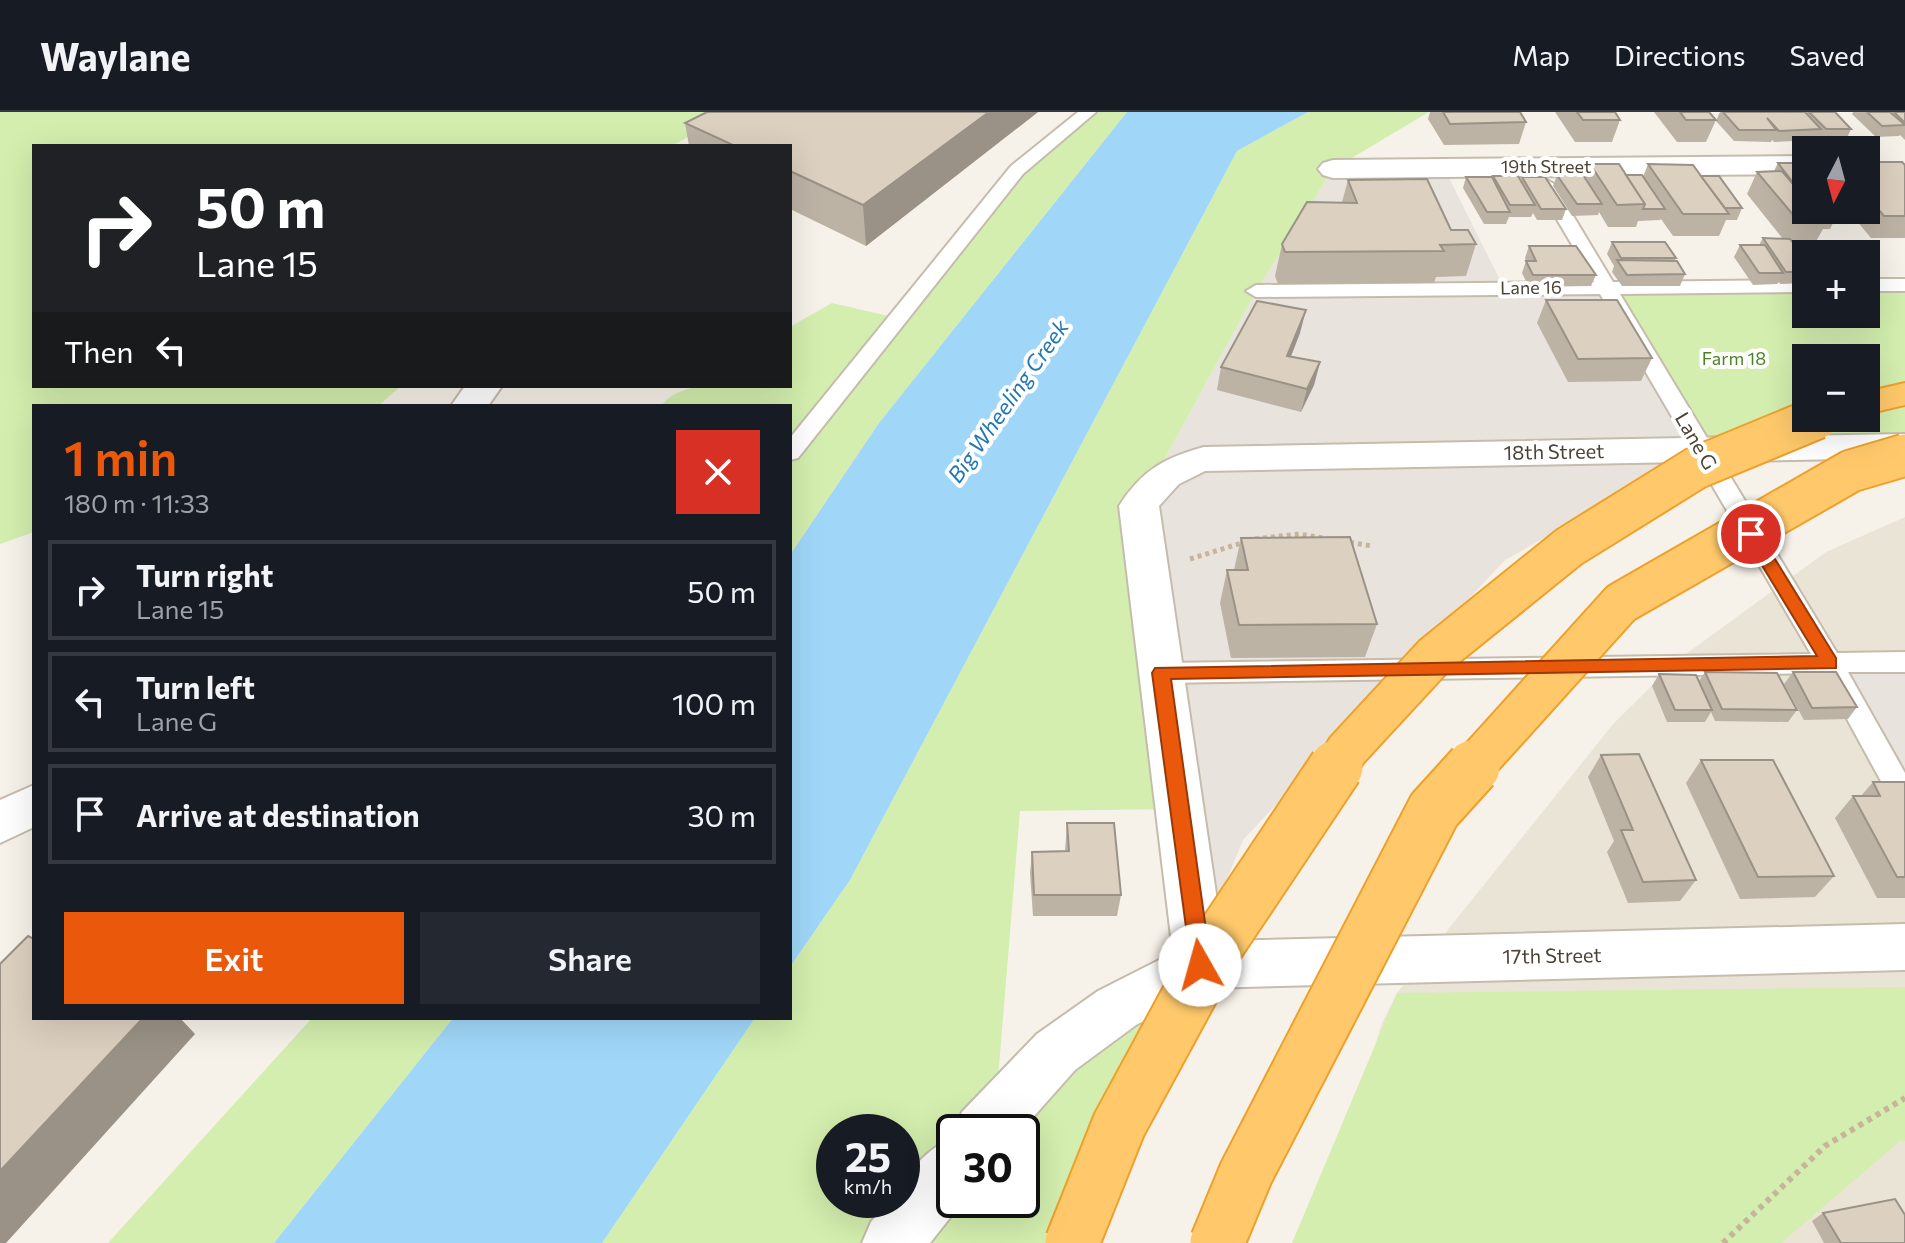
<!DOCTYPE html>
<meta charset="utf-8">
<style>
body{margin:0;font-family:Commissioner,sans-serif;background:#242831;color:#f1f3f6;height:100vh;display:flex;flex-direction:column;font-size:30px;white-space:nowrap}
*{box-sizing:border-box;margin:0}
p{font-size:26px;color:#9ea1a6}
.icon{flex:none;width:44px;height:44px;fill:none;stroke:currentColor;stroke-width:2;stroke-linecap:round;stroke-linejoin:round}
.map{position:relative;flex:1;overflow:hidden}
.panel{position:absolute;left:32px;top:292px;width:760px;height:616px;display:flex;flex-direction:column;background:#171b24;border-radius:0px;box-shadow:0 8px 32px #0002}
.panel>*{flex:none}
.guide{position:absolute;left:32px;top:32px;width:760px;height:244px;border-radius:0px;box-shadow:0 8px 32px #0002;background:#202124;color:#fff;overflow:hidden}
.needle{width:52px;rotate:186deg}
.controls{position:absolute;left:1792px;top:24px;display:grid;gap:16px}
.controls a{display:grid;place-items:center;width:88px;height:88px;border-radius:0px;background:#171b24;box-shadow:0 8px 32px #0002;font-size:40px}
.speed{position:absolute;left:816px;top:1002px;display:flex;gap:16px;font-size:40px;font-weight:700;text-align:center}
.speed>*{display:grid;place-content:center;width:104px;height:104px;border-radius:50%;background:#171b24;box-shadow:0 8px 32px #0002;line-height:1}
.speed small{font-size:20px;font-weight:400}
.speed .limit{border:4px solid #111;border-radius:12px;background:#fff;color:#111}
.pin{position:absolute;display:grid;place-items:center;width:68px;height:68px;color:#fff;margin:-34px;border:4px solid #fff;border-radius:50%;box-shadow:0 2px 8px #0007}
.me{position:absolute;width:88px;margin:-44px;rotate:353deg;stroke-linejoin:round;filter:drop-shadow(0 0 6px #0008)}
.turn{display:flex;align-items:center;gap:28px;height:168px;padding:0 32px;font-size:36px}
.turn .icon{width:104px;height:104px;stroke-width:2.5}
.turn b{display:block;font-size:56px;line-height:68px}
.then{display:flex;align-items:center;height:76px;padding:0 32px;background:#0003;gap:16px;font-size:30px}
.round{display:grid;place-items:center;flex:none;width:84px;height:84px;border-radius:0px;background:#242831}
.head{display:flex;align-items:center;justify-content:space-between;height:136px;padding:0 32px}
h1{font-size:48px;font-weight:600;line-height:60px;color:#ea580c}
.button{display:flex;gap:16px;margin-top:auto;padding:16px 32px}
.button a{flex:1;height:92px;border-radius:0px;background:#ea580c;color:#fff;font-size:32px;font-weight:600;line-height:92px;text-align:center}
.button a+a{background:#242831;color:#f1f3f6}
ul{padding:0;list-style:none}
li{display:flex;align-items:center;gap:24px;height:100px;margin:0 16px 12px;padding:0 16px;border:4px solid #363941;border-radius:0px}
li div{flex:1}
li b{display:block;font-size:30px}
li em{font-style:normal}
header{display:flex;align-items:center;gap:48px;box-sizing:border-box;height:112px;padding:0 40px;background:#171b24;border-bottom:2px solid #363941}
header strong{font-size:38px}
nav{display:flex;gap:44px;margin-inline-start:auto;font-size:28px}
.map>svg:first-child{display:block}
.residential{fill:#eae4d6}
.industrial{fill:#e9e3dd}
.green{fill:#d3eeae;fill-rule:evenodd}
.water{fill:#a0d7f8}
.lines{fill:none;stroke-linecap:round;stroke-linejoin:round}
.service-casing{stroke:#c6bcad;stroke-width:4}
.minor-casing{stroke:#c6bcad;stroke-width:4}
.motorway-casing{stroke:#eea02b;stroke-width:4}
.path-far1{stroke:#c6b59a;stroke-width:5;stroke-dasharray:4 4;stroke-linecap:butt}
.path{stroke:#c6b59a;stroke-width:6;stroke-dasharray:5 5;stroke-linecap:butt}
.service{fill:#fff;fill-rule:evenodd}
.minor{fill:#fff;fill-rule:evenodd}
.motorway{fill:#ffc96b;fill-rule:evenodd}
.motorway-bridge-far1-casing{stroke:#eea02b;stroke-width:45;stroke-linecap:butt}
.motorway-bridge-casing{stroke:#eea02b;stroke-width:57;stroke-linecap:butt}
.motorway-bridge-far1{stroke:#ffc96b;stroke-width:41}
.motorway-bridge{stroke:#ffc96b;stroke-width:53}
.wall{fill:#bdb3a5}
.shaded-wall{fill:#9a9286}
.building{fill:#dcd0c0;stroke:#9a9286;stroke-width:2}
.route{fill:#ea580c;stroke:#983908;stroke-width:2}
.labels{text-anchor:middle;stroke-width:8;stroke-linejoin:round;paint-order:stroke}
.far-street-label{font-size:18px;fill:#4b4236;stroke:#fff}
.far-park-label{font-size:18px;fill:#4a8422;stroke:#fff}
.street-label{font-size:20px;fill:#4b4236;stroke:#fff}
.water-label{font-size:22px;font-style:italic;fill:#2178b1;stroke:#fff}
</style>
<header>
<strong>Waylane</strong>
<nav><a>Map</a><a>Directions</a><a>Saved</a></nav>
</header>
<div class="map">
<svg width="1905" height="1131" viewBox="0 0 1905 1131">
<rect width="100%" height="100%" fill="#f6f2e9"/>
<path class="residential" d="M1905,405V1131H1314L1382,911L1397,881L1614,611L1679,547L1826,440Z"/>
<g class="industrial">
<path d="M1444,56L1504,176L1607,175L1701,338L1505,448L1243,728L1198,836L1139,394L1256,179L1333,57Z"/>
<path d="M1905,550V687L1830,551Z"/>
</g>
<g class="green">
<path d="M0,0H732L672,34H34V274H401L378,294H34V420L0,432Z"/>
<path d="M1088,0H1127L879,311L790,443V294H661C684,263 753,274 790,274V215L832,191L897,206L1017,58Z"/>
<path d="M1308,0H1429L1333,57L1256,179L1139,394L1179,697L1020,699L995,1003L1200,853L1072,1131H602L755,906H790V855L850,768L1237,39ZM834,1020H902V1088H834ZM954,1020H1022V1088H954Z"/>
<path d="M1866,173H1905V334L1701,338L1607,175L1806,174V202H1866ZM1806,246H1866V306H1806Z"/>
<path d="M1905,875V1029H1900L1781,1131H1292L1397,881Z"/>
<path d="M312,906H453L274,1131H108Z"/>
</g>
<g class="water">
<path d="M1127,0H1308L1237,39L850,768L790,855V443L879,311Z"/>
<path d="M453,906H755L602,1131H274Z"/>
</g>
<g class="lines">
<g class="service-casing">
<g id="service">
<path d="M1078,0H1096L1023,62L798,346L790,348V326L1011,54Z"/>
<path d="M1545,67L1554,72L1613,170L1806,168V180L1620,182L1837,541L1905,540V560H1848L1905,661V698L1895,695L1822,561L1161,571L1152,568L1148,561L1152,554L1161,551L1811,542L1600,182L1256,185L1246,179L1256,173L1594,170L1536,72Z"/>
<rect x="1866" y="167" width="39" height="12"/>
</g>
</g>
<g class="minor-casing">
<g id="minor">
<path d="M1806,44V62L1333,66L1323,63L1318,57L1323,51L1333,48Z"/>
<path d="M465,274H502L488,294H451Z"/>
<path d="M1905,322V346L1205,359L1179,372L1159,394L1223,829L1905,812V858L1206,876L1136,913L1075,958L1020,1020L954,1021L962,1000L1037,922L1098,879L1173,841L1119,394C1142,358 1164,346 1204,335Z"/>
<path d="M34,673V715L0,731V688Z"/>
<path d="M954,1025V1088H964L930,1131H862L871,1110L889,1088H902C902,1060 929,1036 954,1025Z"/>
</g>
</g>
<g class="motorway-casing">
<path id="motorway" d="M1905,271V293L1866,302V280Z"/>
</g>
<g class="path-far1">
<path d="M1255,427L1299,422L1372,434"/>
<path d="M1190,447L1245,430"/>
</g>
<path class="path" d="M1723,1131L1825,1034L1905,986"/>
<use href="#service" class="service"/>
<use href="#minor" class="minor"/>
<use href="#motorway" class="motorway"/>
<g class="motorway-bridge-far1-casing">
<g id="motorway-bridge-far1">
<path d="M1335,657L1347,638L1434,544L1569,435L1696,356L1817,306"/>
<path d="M1471,657L1621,491L1851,359L1905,343"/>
</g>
</g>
<g class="motorway-bridge-casing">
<g id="motorway-bridge">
<path d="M1072,1131L1119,1013L1215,836L1336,655"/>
<path d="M1217,1131L1246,1061L1434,698L1473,655"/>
</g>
</g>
<use href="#motorway-bridge-far1" class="motorway-bridge-far1"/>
<use href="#motorway-bridge" class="motorway-bridge"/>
</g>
<g class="wall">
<path d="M707,0H1038L866,134L790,97V34H689L685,11Z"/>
<path d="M1430,0H1520L1526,10L1519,32L1444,33L1428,7Z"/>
<path d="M1555,0H1615L1620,8L1612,30H1575Z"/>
<path d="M1654,0H1709L1716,8L1706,30H1677Z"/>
<path d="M1720,0H1835L1851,17L1846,28H1820L1817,25L1816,28L1774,30L1772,28L1771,30L1734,29L1716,9Z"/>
<path d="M1853,0H1905V28L1900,23L1899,24L1876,25L1852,2Z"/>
<path d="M1866,50L1905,53V126H1871L1851,102L1850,106L1836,105L1830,117H1823L1814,133H1795L1806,148V171L1780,172L1779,170L1777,172L1753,173L1734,145L1740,133H1759L1763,126L1783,127L1747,82L1757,60L1774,59L1778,51H1804L1806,98H1866Z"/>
<path d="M1590,52L1626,63L1643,65L1648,52L1701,64L1742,96L1737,108H1726L1719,124H1673L1661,107L1660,108L1638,109L1636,115H1608L1599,100L1598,103L1572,104L1553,74L1557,63L1585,66Z"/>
<path d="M1493,64L1521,68L1522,65L1566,97L1562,108H1537L1533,101L1531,105H1509L1506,112H1484L1463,76L1466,65L1492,66Z"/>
<path d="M1348,68L1451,118L1476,132L1466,164L1436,165L1434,171L1278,172L1275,164L1282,132L1342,90Z"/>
<path d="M1612,130L1676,146L1674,149L1685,162L1680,174H1622L1612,160L1614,154L1607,142Z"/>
<path d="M1529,134L1596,163L1591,174L1529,175L1522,161L1526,149L1525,146Z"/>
<path d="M1546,188L1652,246L1641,269L1568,270L1537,211Z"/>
<path d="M1300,221L1291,244L1320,250L1314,273L1301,300L1217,278L1221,255Z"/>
<path d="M1241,426L1377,512L1365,545L1231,546L1220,491L1227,458H1234Z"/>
<path d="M1705,560L1797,598L1788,610L1715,609L1711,600L1705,610H1667L1652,574L1659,562L1699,569Z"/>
<path d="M1793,560L1857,595L1848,607L1804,608L1784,572Z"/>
<path d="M1601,643L1696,768L1680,789L1628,791L1607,740L1614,729L1588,665Z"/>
<path d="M1701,648L1834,764L1815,785L1740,787L1686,671Z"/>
<path d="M1873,670H1905V786H1877L1835,706L1853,684H1861Z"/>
<path d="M1067,711L1121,783L1117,804H1033L1030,761L1032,740L1065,739Z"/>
<path d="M1823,1101L1905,1131H1824L1812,1109Z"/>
</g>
<g class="shaded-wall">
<path d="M989,0H1038L866,134L863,93Z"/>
<path d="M1306,198L1300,221L1282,267L1287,244Z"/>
<path d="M1320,250L1314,273L1301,300L1307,277Z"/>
<path d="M143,906H180L195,922L6,1131H0V1059Z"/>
</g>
<g class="building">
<path d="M707,0H989L863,93L790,59V34H735L685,11Z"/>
<path d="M1443,0H1520L1526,10L1450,12Z"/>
<path d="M1577,0H1615L1620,8H1583Z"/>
<path d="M1680,0H1709L1716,8H1686Z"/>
<path d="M1723,0H1805L1821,17L1779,19L1767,6L1776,18H1739Z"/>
<path d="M1809,0H1835L1851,17H1826Z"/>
<path d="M1867,0H1890L1905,13L1882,14Z"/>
<path d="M1894,0H1905V11Z"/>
<path d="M1866,50H1902L1905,53V104H1884L1866,83Z"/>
<path d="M1778,51H1804L1806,53V98H1815L1826,111H1800L1757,60L1782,59L1804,85Z"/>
<path d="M1590,52H1619L1645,92L1617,93Z"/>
<path d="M1648,52L1693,53L1729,102H1683Z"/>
<path d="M1557,63H1583L1602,92H1577Z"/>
<path d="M1626,63H1642L1665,97H1643L1645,92Z"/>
<path d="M1493,64H1518L1535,93H1510Z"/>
<path d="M1701,64H1719L1742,96H1725Z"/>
<path d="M1466,65H1492L1510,100H1487Z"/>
<path d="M1522,65H1545L1566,97H1541Z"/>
<path d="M1427,67L1451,118H1468L1476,132L1440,133L1444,139L1285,140L1282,132L1307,90L1357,91L1348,68Z"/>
<path d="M1763,126L1790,127L1806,148V160H1786Z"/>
<path d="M1612,130H1665L1676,146H1621Z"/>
<path d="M1740,133H1765L1783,161H1759Z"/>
<path d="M1529,134H1576L1596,163H1533L1526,149H1536Z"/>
<path d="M1617,148L1677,149L1685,162L1627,163Z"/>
<path d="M1546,188H1617L1652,246L1578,247Z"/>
<path d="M1257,189L1306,198L1287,244L1320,250L1307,277L1221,255Z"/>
<path d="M1350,425L1377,512L1239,513L1227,458H1248L1241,426Z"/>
<path d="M1705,560L1777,561L1797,598L1722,597Z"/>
<path d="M1793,560H1836L1857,595L1812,596Z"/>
<path d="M1659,562L1696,563L1712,598H1675Z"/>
<path d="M1639,642L1696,768L1643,770L1621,718H1633L1601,643Z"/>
<path d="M1701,648H1773L1834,764L1758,765Z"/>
<path d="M1873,670H1905V765H1897L1853,684H1880Z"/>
<path d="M1067,711H1114L1121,783H1034L1032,740L1069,739Z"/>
<path d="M28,824L34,827V906H143L0,1059V852Z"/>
<path d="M1895,1087L1905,1103V1131H1841L1823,1101Z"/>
</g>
<path class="route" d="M1751,416L1757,418L1836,546V556L1171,567L1211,853L1207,860L1200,863L1192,860L1152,561L1155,556L1817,544L1743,422Z"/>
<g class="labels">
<g class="far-street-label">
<text x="1546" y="61">19th Street</text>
<text transform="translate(1531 176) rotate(-1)" y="6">Lane 16</text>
</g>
<g class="far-park-label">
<text x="1734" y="253">Farm 18</text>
</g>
<g class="street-label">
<text transform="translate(1696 329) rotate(60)" y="7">Lane G</text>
<text transform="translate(1554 340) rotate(-1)" y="7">18th Street</text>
<text transform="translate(1552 844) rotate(-1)" y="7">17th Street</text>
</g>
<g class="water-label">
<text transform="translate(1008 289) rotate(-55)" y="8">Big Wheeling Creek</text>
</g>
</g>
</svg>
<div class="controls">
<a><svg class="needle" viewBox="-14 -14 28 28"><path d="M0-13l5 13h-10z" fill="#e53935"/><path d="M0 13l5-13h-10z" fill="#9ea1a6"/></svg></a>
<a>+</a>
<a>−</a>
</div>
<div class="speed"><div>25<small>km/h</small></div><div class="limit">30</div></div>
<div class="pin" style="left:1751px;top:422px;background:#d93025"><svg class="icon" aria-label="arrive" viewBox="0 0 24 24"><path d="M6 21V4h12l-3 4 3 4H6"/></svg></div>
<svg class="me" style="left:1200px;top:853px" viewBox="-20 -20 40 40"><circle r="19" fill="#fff"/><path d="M0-13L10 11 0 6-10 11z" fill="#ea580c"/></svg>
<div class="guide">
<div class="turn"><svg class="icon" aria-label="right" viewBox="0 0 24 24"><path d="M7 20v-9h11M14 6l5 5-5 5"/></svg><div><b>50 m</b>Lane 15</div></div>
<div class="then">Then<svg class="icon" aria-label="left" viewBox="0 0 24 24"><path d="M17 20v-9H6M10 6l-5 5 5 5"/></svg></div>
</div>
<section class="panel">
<div class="head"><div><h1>1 min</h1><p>180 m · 11:33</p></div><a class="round" style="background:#d93025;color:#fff"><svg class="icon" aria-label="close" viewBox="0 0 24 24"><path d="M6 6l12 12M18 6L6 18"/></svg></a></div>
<ul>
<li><svg class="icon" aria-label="right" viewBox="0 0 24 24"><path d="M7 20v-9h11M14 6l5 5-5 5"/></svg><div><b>Turn right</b><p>Lane 15</p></div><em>50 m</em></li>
<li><svg class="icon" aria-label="left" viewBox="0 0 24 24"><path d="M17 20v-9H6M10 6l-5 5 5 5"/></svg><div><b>Turn left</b><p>Lane G</p></div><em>100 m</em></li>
<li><svg class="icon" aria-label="arrive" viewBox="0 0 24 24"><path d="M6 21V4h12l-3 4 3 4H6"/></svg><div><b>Arrive at destination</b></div><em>30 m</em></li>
</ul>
<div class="button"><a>Exit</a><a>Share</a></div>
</section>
</div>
